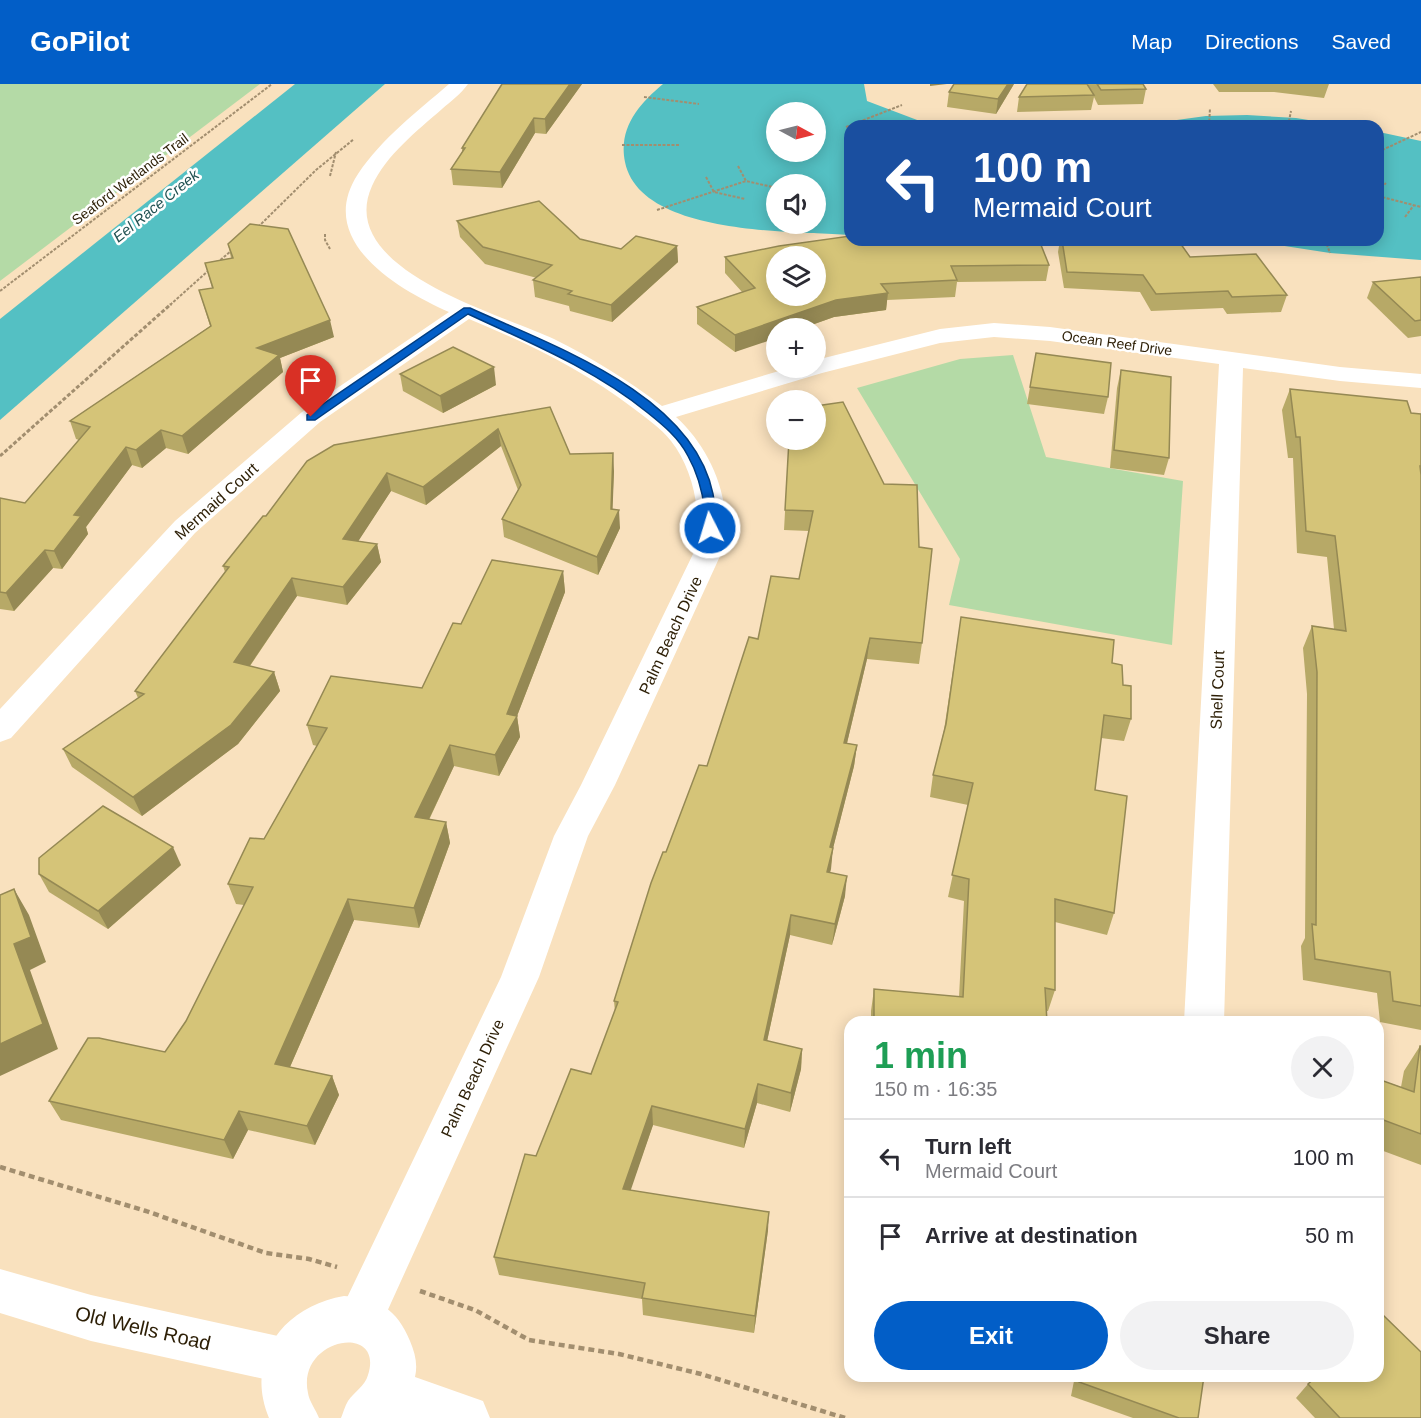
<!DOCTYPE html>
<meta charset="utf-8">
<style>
body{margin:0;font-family:Helvetica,sans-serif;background:#f2f2f3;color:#2b2b33;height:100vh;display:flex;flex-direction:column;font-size:22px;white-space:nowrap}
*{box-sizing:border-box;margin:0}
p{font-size:20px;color:#7c7c81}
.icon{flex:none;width:33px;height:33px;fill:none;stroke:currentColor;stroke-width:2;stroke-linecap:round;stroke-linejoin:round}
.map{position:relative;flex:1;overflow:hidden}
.details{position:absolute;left:844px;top:932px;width:540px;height:366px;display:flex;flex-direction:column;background:#fff;border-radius:18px;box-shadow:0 3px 15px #0003}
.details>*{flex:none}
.top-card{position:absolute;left:844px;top:36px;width:540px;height:126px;border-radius:18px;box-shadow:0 3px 15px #0003;background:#1a4fa0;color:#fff;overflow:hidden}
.needle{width:39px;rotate:97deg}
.buttons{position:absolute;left:766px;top:18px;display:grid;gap:12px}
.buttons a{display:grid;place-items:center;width:60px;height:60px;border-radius:50%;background:#fff;box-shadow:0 3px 15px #0003;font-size:30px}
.pin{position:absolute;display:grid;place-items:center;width:51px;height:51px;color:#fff;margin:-62px -26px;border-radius:50% 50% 50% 0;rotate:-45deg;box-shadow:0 0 6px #0007}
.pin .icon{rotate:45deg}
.me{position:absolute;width:66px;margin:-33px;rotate:355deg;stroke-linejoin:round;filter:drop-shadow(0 0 4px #0008)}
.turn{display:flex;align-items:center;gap:21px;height:126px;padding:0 30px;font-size:27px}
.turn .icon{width:78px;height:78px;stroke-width:2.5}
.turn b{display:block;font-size:42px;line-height:51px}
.round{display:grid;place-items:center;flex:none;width:63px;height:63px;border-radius:32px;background:#f2f2f3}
.headline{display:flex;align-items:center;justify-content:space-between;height:102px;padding:0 30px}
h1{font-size:36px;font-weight:800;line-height:45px;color:#1e9e55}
.cta{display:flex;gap:12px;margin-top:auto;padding:12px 30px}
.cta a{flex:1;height:69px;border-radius:36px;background:#025ec7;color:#fff;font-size:24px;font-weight:800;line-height:69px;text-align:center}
.cta a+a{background:#f2f2f3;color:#2b2b33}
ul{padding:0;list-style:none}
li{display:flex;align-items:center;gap:18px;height:78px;padding:0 30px;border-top:2px solid #e1e1e2}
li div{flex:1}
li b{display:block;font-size:22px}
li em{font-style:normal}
header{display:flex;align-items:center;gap:36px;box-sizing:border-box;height:84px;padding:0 30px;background:#025ec7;color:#fff}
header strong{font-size:28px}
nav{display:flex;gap:33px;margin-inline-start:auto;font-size:21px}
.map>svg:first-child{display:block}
.green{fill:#b4daa6}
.water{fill:#54c0c3;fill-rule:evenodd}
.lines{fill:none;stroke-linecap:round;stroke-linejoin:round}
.path-far2{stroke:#a28e6f;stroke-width:2;stroke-dasharray:3 1.5;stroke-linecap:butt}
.path-far1{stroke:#a28e6f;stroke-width:3;stroke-dasharray:4 2;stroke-linecap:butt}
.path{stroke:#a28e6f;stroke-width:4.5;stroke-dasharray:6 4;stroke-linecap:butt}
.street{fill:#fff;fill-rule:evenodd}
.secondary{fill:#fff;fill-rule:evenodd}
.wall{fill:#b7a967}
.shaded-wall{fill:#958954}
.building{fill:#d5c478;stroke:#958954;stroke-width:1.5;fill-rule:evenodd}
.route{fill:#025ec7;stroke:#013d81;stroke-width:1.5}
.labels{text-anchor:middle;stroke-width:5;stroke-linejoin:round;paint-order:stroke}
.far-street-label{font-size:14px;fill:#2c1e05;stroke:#fff}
.far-water-label{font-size:15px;font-style:italic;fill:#215152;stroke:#fff}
.street-label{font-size:16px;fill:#2c1e05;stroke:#fff}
.near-street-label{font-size:20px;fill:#2c1e05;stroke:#fff}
</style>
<header>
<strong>GoPilot</strong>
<nav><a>Map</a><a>Directions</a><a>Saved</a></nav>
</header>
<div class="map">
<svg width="1421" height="1334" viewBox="0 0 1421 1334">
<rect width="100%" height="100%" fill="#f9e1be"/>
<g class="green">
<path d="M0,0H260L0,197Z"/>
<path d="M1013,271L1046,373L1183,397L1172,561L949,521L960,475L857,304L960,275Z"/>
</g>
<g class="water">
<path d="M295,0H385L0,336V235Z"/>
<path d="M663,0H864L867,17L933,42H850V151C793,147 640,152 625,78C618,44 639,20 663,0ZM777,28H816V68H777ZM777,100H816V140H777Z"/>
<path d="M1247,31L1296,34L1345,42H1133L1206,32Z"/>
<path d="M1379,48L1421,57V176L1330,169L1245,156H1378Z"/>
</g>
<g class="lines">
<g class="path-far2">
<path d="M644,13L699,20"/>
<path d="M1104,39L1108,42"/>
<path d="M1209,42L1210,24"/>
<path d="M1288,42L1291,27"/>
<path d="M846,43L902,21"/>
<path d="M622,61H679"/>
<path d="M1378,68L1421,48"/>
<path d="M738,82L746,97L777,104"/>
<path d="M330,92L336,68"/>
<path d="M706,93L714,108L745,115"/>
<path d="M1378,107L1386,99"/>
<path d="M1378,112L1421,123"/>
<path d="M849,122L850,126"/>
<path d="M657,126L746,97"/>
<path d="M1405,133L1414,121"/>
<path d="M258,143L316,86L354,55"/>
<path d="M325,150V156L330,165"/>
<path d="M1325,156L1330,169"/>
<path d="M217,179L232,166"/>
<path d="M0,207L272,0"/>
<path d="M170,221L209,186"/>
</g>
<path class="path-far1" d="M0,372L171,220"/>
<g class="path">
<path d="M0,1083L146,1127L266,1169L309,1175L337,1183"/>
<path d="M420,1207L475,1226L529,1256L619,1270L701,1290L845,1334"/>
</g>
<g class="street">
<path d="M449,0H468C461,10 451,17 442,25C417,47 386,71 372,102C334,186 502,230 554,255C592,274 628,296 662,322L789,284H816V276L940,245L994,239L1050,243L1340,283L1421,290V304L1340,297L1243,284L1224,938H1184L1219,280L1050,257L994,253L940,259L822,289L676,333C712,365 736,423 721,470L615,701L588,752L539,893L376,1252L360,1259L344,1252L337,1236L344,1220L501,893L554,752L581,701L693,470C704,435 694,386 671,357C661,344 646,334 633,324C583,286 527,259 469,235L320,338L195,449L11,654L0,658V625L175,437L302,328L449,228C399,206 314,157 358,90C382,54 417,28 449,0Z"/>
<path d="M0,1185L91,1211L287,1254L304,1260L310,1277L304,1294L287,1300L91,1257L0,1229Z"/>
</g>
<path class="secondary" d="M344,1212C378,1214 397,1225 410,1257C415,1269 418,1280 415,1293L483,1317L490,1334H341C343,1329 345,1322 348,1317C354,1308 365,1302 368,1291C385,1238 296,1254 308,1309C309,1317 316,1326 319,1334H269C244,1274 284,1222 344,1212Z"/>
</g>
<g class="wall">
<path d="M502,0H582L546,50L535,49L502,104L453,101L451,85L462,68V64Z"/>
<path d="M954,0H1014L996,30L947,23L949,8Z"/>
<path d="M1027,0H1143L1146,5L1143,20L1098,21L1094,13L1091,26L1017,28L1019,13Z"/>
<path d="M1213,0H1329L1324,14L1274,8H1219Z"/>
<path d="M457,137L580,155L621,165L677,162L678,178L612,238L570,227L569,222L535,213L533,196L537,194L485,180L460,153Z"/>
<path d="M1060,156H1178L1190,173L1287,211L1281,228L1227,230L1223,224L1151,227L1140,208L1064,204L1058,168Z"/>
<path d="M228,160L334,253L280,274L283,288L188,370L166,364L142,384L132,381L86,443L88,450L62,485L53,484L14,527L0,525V414L25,419L79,356L76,355L70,337L210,242L199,206L212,204L205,179L231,174Z"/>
<path d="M725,173L1049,181L1046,197L957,198L955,213L887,216L886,226L834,233L803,244H777L735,268L697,240V223L742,208L725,189Z"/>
<path d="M1421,193V252L1408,254L1367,214L1373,198Z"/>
<path d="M1036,269L1108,313L1104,330L1027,320Z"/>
<path d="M1121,286L1169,374L1164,391L1110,384L1117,304Z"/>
<path d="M400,290L496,301L443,329L403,307Z"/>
<path d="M1290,305L1411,329L1421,330V946L1380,938L1377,909L1303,896L1301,862L1305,854L1307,610L1303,564L1312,542L1334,545L1327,473L1297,469L1293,374H1288L1282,326Z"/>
<path d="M550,323L570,370L614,387L612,425L620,444L598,491L504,453L502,435L518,406L501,362L426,421L391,407L358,457L377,460L381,478L347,521L297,512L250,582L274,588L280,607L238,660L142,732L72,683L63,665L138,614L135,607L225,488L223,482L266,432Z"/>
<path d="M789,356L922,559L919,580L867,575L847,659L857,661L854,682L833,764L830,788L845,812L832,861L790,851L767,957L802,965L801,985L790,1028L757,1019L744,1064L653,1041L630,1106L768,1146L754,1249L643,1231L642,1215L499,1191L494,1173L536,1072L591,990L615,928L614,917L666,768L707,682L758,555L799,495L809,447L784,446Z"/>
<path d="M563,487L565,508L517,632L520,653L499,692L454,682L429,736L446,738L450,759L419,844L354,836L290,983L332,992L339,1011L315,1061L248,1046L233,1075L61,1036L49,1017L165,968L186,937L244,821L236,820L228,800L264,755L317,662L313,661L307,641L422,604L461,540Z"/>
<path d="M961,533L1112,579L1123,601L1131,635L1124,657L1101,654L1095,706L1114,829L1107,851L1055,838V906L1048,927H1047V938H871V927L874,905L959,913L964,817L948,813L968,721L930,713L933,691L944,646Z"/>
<path d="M181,781L108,845L49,808L39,790Z"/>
<path d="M1420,962H1421V1081L1378,1065V995L1401,1003L1404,987Z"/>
<path d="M1075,1292H1204L1198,1334H1133L1071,1312Z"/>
<path d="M1308,1300L1421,1334H1315L1296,1314Z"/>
</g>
<g class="shaded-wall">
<path d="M570,0H582L546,50L545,35Z"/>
<path d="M930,0H947L930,2Z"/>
<path d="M1008,0H1014L996,30L998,15Z"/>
<path d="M534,34L535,49L502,104L500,88Z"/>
<path d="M677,162L678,178L612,238L611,221Z"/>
<path d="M888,209L886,226L834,233L803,244H777V254L735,268V251L836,216Z"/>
<path d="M330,236L334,253L280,274L283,288L188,370L182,352L257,264Z"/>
<path d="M494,283L496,301L443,329L440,312Z"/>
<path d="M498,345L501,362L426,421L423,403Z"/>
<path d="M161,346L166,364L142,384L136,366Z"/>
<path d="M126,363L132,381L86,443L88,450L62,485L54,467L74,431Z"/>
<path d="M613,369L614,387L612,442L619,426L620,444L598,491L597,473L611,425Z"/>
<path d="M387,389L391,407L348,473L343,455Z"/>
<path d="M377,460L381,478L347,521L343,503Z"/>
<path d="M45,466L53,484L14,527L6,509Z"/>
<path d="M563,487L565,508L517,632L520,653L499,692L495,671L507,630Z"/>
<path d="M292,494L297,512L240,596L234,578Z"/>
<path d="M870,554L867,575L842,680L844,659Z"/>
<path d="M274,588L280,607L238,660L142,732L133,713Z"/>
<path d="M450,661L454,682L420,754L415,733Z"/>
<path d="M857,661L854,682L828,784L830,763Z"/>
<path d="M446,738L450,759L419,844L414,824Z"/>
<path d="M173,763L181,781L108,845L98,827Z"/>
<path d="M833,764L831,785L825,808L827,788Z"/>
<path d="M847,792L845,812L832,861L835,840Z"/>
<path d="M14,805L29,831L46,878L30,886L58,965L0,992V960Z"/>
<path d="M348,815L354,836L283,999L275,980Z"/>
<path d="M791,831L790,851L763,976L764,956Z"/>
<path d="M802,965L801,985L790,1028L791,1009Z"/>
<path d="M332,992L339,1011L315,1061L307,1042Z"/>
<path d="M758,1000L757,1019L744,1064L745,1045Z"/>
<path d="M652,1022L653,1041L625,1123L623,1105Z"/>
<path d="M239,1027L248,1046L233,1075L224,1056Z"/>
<path d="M769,1128L768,1146L754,1249L755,1232Z"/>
</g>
<g class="building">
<path d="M502,0H570L545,35L534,34L500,88L451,85L465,64H462Z"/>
<path d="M954,0H1008L998,15L949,8Z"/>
<path d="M1027,0H1087L1094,11L1019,13Z"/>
<path d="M1097,0H1143L1146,5L1101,6Z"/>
<path d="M539,117L580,155L621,165L636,152L677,162L611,221L568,210L572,207L533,196L552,181L483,163L457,137Z"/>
<path d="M250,140L288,145L330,236L257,264L279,271L182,352L161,346L136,366L126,363L74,431L81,432L54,467L45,466L6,509L0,508V414L25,419L90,343L70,337L211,242L199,206L213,204L205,179L233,174L228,160Z"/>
<path d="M850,152V156H1039L1049,181L951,182L957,196L881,200L888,209L836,216L735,251L697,223L755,204L725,173L779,162ZM777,172H816V212H777Z"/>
<path d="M1062,156H1178L1190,173L1256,170L1287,211L1232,213L1228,207L1156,210L1143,191L1067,188Z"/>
<path d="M1421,193V236L1415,237L1373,198Z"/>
<path d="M453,263L494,283L440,312L400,290Z"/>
<path d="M1036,269L1111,279L1108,313L1030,303Z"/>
<path d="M1121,286L1171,293L1169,374L1114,366Z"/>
<path d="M1290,305L1407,317L1411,329L1421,330V382H1420L1421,391V922L1393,917L1390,888L1315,875L1312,840L1316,841L1317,588L1312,542L1346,547L1335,452L1306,447L1300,353H1296Z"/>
<path d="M843,318L884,400L917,401L919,463L932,465L922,559L870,554L844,659L857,661L830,763L833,764L827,788L847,792L835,840L791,831L764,956L802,965L791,1009L758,1000L745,1045L652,1022L623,1105L769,1128L755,1232L642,1214L645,1199L494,1173L525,1070L536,1072L571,985L591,990L618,918L614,917L651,799L663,768H666L699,681L707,682L749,553L758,555L771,492L799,495L813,427L785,426L789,356H816V322Z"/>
<path d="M550,323L570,370L613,369L611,425L619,426L597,473L502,435L521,401L498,345L423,403L387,389L343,455L377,460L343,503L292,494L234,578L274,588L231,641L133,713L63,665L144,610L135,607L229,483L223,482L263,432H266L307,377L334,361Z"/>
<path d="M492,476L563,487L507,630L517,632L495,671L450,661L415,733L446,738L414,824L348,815L275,980L332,992L307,1042L239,1027L224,1056L49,1017L88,954H99L165,968L186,937L253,803L228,800L250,754L264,755L327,644L307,641L331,592L422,604L453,539L461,540Z"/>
<path d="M961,533L1114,556L1112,579L1122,581L1123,601L1131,602V635L1104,631L1095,706L1127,712L1114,829L1055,815V906L1045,904L1047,938H874V905L963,913L969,795L952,791L973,699L933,691L946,640Z"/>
<path d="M103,722L173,763L98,827L39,790V774Z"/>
<path d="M14,805L31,853L14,860L43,940L0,960V811Z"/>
<path d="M1420,962H1421V1050L1378,1034V995L1414,1008Z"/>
<path d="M1383,1231L1421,1268V1334H1340L1308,1300L1317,1292H1378V1235Z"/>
<path d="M1080,1292H1204L1198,1334H1179L1079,1298Z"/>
</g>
<path class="route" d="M464,224H470C553,262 693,310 713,410C715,422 719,435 714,446H706C704,440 706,435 705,429C703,410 697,388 688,372C679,354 663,341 648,329C594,285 530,259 468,230L315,336H307V331Z"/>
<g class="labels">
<g class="far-street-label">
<text transform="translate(130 95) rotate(-37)" y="5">Seaford Wetlands Trail</text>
<text transform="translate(1117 259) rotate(8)" y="5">Ocean Reef Drive</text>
</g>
<g class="far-water-label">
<text transform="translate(156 122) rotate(-39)" y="5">Eel Race Creek</text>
</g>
<g class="street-label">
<text transform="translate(216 417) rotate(-42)" y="6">Mermaid Court</text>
<text transform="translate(670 551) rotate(-65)" y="6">Palm Beach Drive</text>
<text transform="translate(1217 606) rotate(-88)" y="6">Shell Court</text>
<text transform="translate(472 994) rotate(-65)" y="6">Palm Beach Drive</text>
</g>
<g class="near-street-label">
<text transform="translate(143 1244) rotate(13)" y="7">Old Wells Road</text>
</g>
</g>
</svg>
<div class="buttons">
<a><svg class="needle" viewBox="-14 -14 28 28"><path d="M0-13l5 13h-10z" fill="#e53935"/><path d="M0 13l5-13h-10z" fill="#7c7c81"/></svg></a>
<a><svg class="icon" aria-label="sound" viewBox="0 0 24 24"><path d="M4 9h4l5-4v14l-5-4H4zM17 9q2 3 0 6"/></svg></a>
<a><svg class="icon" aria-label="layers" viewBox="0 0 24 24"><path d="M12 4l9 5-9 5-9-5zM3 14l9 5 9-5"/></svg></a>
<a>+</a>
<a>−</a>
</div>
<div class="pin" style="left:311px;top:333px;background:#d93025"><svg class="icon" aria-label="arrive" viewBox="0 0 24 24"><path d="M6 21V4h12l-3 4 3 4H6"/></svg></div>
<svg class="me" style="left:710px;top:444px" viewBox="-20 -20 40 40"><circle r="17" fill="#025ec7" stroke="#fff" stroke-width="3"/><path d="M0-11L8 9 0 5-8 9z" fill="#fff"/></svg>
<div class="top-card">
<div class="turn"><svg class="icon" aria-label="left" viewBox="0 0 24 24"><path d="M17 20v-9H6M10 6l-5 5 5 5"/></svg><div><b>100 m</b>Mermaid Court</div></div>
</div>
<section class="details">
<div class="headline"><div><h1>1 min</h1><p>150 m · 16:35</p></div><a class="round"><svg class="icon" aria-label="close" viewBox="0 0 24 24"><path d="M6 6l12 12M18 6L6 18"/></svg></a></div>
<ul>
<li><svg class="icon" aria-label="left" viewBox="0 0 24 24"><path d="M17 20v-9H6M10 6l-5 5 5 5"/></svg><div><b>Turn left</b><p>Mermaid Court</p></div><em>100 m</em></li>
<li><svg class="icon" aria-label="arrive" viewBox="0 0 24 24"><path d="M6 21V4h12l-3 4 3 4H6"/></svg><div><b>Arrive at destination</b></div><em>50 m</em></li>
</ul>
<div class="cta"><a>Exit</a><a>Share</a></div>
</section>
</div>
